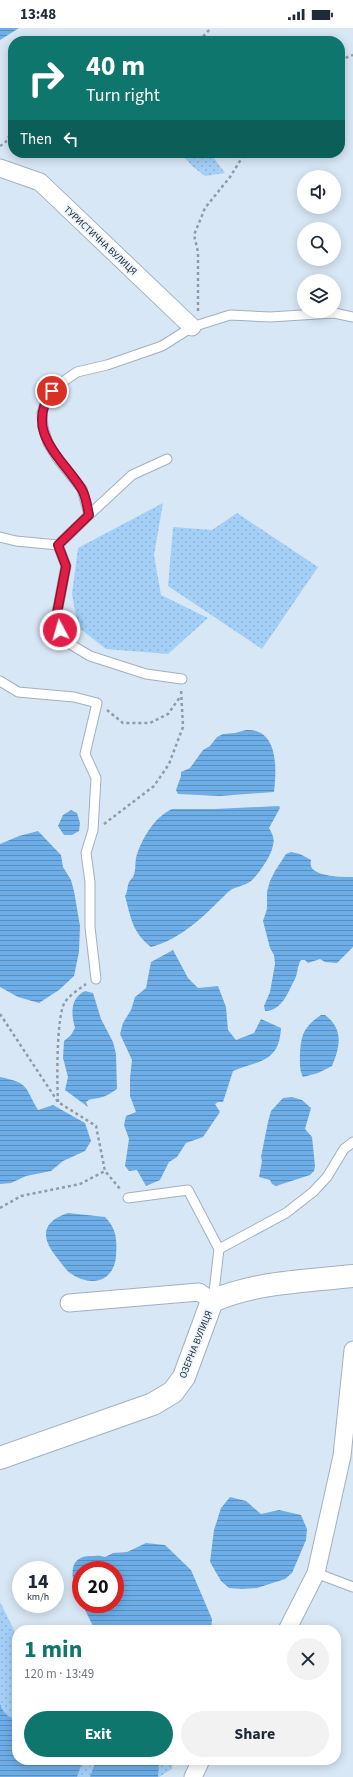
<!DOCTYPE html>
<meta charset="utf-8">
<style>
body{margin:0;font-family:"Source Sans 3",sans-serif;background:#f2f2f3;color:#1f2937;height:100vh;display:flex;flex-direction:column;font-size:15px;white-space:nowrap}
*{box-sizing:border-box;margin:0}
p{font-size:13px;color:#747a83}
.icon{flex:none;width:22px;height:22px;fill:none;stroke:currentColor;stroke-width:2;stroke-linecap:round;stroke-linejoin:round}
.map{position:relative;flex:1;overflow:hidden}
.details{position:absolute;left:12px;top:1597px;width:329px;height:140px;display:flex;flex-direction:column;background:#fff;border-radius:16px;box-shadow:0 2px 10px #0003}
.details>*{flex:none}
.guide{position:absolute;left:8px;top:8px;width:337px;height:122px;border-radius:16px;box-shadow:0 2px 10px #0003;background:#0f766e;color:#fff;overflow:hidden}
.buttons{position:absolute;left:297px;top:142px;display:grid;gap:8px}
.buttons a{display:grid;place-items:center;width:44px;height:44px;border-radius:50%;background:#fff;box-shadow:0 2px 10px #0003;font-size:20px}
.speed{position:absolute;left:12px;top:1533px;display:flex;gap:8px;font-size:20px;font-weight:700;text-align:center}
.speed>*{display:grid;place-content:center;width:52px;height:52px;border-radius:50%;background:#fff;box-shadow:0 2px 10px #0003;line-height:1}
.speed small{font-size:10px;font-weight:400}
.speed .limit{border:6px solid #d22;background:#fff;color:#111}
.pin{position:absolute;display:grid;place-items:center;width:34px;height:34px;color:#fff;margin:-17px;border:2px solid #fff;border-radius:50%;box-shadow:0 1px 4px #0007}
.me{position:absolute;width:44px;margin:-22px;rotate:354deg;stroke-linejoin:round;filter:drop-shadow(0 0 3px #0008)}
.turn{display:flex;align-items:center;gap:14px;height:84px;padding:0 12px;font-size:18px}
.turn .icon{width:52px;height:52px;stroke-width:2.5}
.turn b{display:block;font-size:28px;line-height:34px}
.then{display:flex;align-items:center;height:38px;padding:0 12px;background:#0003;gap:8px;font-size:15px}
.round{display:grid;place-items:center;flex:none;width:42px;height:42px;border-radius:21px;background:#f2f2f3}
.summary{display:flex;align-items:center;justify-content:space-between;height:68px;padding:0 12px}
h1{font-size:24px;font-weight:700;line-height:30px;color:#0f766e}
.button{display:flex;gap:8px;margin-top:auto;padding:8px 12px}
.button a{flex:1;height:46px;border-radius:24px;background:#0f766e;color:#fff;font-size:16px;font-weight:700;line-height:46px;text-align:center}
.button a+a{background:#f2f2f3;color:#1f2937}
.status{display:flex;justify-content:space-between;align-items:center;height:28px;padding:0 20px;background:#fff;direction:ltr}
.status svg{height:11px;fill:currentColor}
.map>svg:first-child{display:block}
.grass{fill:url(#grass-dots)}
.water{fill:url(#water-rules)}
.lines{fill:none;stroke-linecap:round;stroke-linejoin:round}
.lane-casing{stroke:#a2b0be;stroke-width:11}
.street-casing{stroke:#a2b0be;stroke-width:19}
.secondary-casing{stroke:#a2b0be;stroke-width:24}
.path{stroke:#909ba5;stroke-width:2.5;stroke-dasharray:3 3;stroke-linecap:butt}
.lane{stroke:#fff;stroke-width:9}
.street{stroke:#fff;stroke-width:17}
.secondary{stroke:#fff;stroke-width:22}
.route-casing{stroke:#92132f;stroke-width:10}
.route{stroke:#e11d48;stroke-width:7}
.labels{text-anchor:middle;stroke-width:3.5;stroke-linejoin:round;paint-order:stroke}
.street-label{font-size:10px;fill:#262c31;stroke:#eaf3fc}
</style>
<div class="status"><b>13:48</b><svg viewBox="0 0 49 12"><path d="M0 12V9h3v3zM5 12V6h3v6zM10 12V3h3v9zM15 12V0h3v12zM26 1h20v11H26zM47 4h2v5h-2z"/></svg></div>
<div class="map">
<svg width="353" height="1749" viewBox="0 0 353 1749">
<defs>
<pattern id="grass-dots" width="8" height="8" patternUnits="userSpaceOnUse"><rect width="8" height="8" fill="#a4cff6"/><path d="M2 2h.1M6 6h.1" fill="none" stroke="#8db2d3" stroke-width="1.8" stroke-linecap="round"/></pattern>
<pattern id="water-rules" width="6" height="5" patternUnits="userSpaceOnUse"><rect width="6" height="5" fill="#6daee8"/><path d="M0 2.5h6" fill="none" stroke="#598ebd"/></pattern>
</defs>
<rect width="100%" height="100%" fill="#d8e7f5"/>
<g class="grass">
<path d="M181,125H201L204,129H213L225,145L205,148L192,138Z"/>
<path d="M163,475L154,527L161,567L208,590L168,626L106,621L78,599L72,566L78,520Z"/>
<path d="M237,485L318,539L262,621L168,558L173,499L212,502Z"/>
<path d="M0,1574L17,1608V1732H173L172,1741L159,1749H0Z"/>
</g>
<g class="water">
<path d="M0,0H19L0,12Z"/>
<path d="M246,702C278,700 277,740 274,764L220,768L178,766L176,762L181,748V744L190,740L203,722L210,718L217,709L223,706L235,705Z"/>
<path d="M279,778L280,780L269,800C272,805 275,811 273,817C272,827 258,847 251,853C243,859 234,858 227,865C205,887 182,911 151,919C132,904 131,890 125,868C128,863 127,859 129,854C130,852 132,851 133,849C136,843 135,836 136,830C141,812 154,789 172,781H214Z"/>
<path d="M71,782L77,785L80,795L79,803L72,807H64L58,798L63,787Z"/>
<path d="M38,803L61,827L63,839L71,852L74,863L80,898L79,924L74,948L59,962L39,975L18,969L0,959V816L19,808Z"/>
<path d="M291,824L300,826L311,832C311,834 310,836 311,838C314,849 344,849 353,849V919L337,935L325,934L320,931L308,935L305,932H301C297,938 298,945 295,951C288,964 282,983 265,983L264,978L270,964L275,936L274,927L270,920L263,893L267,881V864L270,853L275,843L286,826Z"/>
<path d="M173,922L188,950L198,960L218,958L226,979L228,1002L236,1012L254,1005L261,991L281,1000C279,1034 261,1032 233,1043L223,1074H218L215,1076L220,1084L203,1109L186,1115L177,1129L169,1134L160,1152L146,1158L137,1142L129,1143L125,1138L129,1111L124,1097L126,1088L136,1084L130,1068V1050L132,1032L120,1006L123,995L131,982L135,969L146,960L151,934Z"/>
<path d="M85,963L93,965L101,991L113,1014L116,1026L117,1061C111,1065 105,1069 99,1070C93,1071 91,1070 86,1074L88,1079L65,1062L68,1049L63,1030L64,1013L71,1007L75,1000C71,986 70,970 85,963Z"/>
<path d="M321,987H325C344,1001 340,1019 332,1038L318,1045L303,1049C299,1041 300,1035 300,1027C301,1006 304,999 321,987Z"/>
<path d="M0,1049C29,1055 24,1058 38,1082L53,1077L85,1095L91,1113L85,1123L63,1133L51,1143L26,1148L11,1155L0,1156Z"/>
<path d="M292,1069L302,1072L311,1080L305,1101L312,1109L315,1138L314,1143L310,1147L276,1158L272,1156L270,1152L259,1149L262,1133L261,1129L268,1094L271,1083L283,1070Z"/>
<path d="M68,1185L105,1189C117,1201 117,1212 116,1229C113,1255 90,1259 70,1245C66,1242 62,1236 58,1231C41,1211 40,1194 68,1185Z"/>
<path d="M230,1469L246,1473L261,1486L279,1482L301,1487L307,1501L306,1512L292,1545L285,1551L257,1560L242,1561L229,1560L221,1553L210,1534L214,1502L221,1480Z"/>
<path d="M146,1515L165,1517L191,1542L212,1591L211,1602H95L82,1576H115V1542H81V1574C74,1560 63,1529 89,1528C95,1528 99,1527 105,1529L113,1525L127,1524Z"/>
<path d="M0,1676C3,1685 8,1690 17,1691V1732H83L77,1749H0Z"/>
<path d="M96,1732H159L158,1749H90Z"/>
</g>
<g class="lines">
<g class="lane-casing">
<g id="lane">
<path d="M167,431L132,447L89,487L82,461L58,431L48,415L43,399L42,385L46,372L52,363L61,355L77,344L107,337L162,318L192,299L230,287L270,289L334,285L353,289"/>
<path d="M0,509L16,513L58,517L89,487"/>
<path d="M58,517L66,538L57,585L60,602L70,616L90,628L146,646L182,651"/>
<path d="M0,653L18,664L74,669L97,675L85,726L96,750L93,802L86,825L90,854V899L96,951"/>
<path d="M128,1170L188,1162L219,1221L213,1272"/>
<path d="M219,1221L286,1185L313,1164L327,1149L344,1121L353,1114"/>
<path d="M316,1545L353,1559"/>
</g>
</g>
<g class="street-casing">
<g id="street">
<path d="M0,140L40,154L192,299"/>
<path d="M69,1275L199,1264L212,1273"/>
<path d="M287,1602L316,1545L342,1428L353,1322"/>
<path d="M193,1749L201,1732"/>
</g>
</g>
<g class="secondary-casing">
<path id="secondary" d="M0,1430L153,1376L173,1364L184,1349L212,1273C257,1254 305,1253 353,1248"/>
</g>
<g class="path">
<path d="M199,13L211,0"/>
<path d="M340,32L353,27"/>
<path d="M0,118L5,115L13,102"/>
<path d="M198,283V224L194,207L205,180L230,149L245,125"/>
<path d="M107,682L123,695H150L168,686L180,669"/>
<path d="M104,796L154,758L169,736L183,699L181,661"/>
<path d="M0,986L58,1074L96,1098L105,1143L121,1162"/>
<path d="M58,1074C57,1057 56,987 65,974C70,967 79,961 86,956"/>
<path d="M0,1180L21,1168L80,1156L105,1143"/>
</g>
<use href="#lane" class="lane"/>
<use href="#street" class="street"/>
<use href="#secondary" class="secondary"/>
</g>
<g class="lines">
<g class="route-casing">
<path id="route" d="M52,363C24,403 61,429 81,460C86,467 87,478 89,487L58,517L66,538L57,585L60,602"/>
</g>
<use href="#route" class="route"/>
</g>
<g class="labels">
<g class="street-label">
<text transform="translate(101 212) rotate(43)" y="4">ТУРИСТИЧНА ВУЛИЦЯ</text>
<text transform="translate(195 1316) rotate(-68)" y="4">ОЗЕРНА ВУЛИЦЯ</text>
</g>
</g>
</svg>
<div class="buttons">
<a><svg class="icon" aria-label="sound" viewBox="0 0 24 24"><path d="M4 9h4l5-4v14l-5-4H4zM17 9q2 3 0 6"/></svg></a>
<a><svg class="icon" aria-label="search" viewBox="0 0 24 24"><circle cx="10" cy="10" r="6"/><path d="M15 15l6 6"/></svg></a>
<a><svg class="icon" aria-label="layers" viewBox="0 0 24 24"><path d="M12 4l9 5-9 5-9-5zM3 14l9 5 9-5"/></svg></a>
</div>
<div class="speed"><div>14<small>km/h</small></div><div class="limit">20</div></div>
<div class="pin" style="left:52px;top:363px;background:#d93025"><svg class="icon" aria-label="arrive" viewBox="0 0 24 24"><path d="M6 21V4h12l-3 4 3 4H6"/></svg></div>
<svg class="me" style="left:60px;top:602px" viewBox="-20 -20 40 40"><circle r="17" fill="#e11d48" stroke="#fff" stroke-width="3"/><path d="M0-11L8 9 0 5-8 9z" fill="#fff"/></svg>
<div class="guide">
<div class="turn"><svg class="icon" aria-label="right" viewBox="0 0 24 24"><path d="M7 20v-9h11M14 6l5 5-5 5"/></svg><div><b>40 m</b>Turn right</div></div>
<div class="then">Then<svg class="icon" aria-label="left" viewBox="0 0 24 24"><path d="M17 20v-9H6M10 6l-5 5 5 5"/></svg></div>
</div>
<section class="details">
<div class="summary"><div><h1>1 min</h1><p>120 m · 13:49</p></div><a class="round"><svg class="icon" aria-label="close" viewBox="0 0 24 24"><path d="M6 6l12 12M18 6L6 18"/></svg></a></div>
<div class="button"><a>Exit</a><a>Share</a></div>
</section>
</div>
